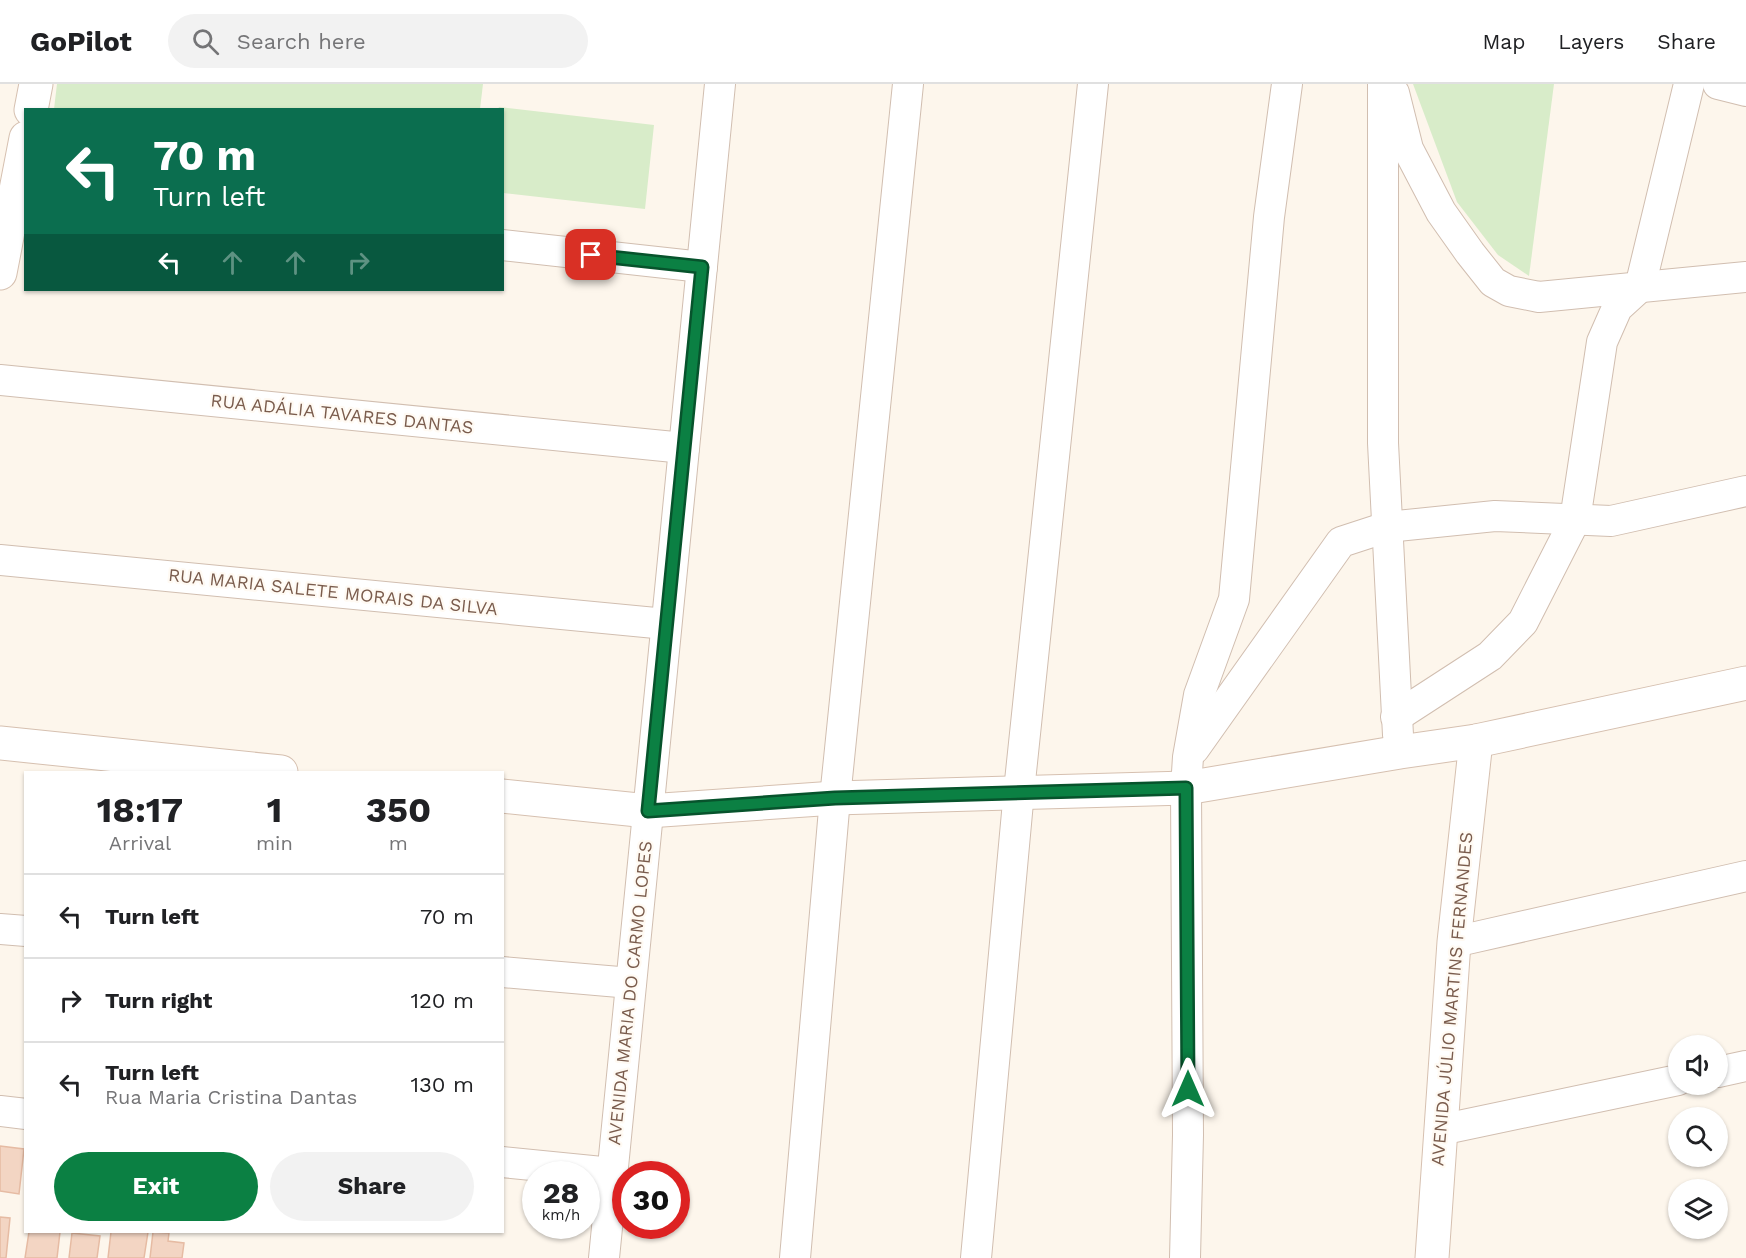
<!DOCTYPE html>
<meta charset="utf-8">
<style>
body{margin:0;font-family:"Work Sans",sans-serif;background:#f2f2f2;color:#202124;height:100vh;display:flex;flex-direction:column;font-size:22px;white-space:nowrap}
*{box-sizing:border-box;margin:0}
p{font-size:20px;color:#757577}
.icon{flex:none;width:33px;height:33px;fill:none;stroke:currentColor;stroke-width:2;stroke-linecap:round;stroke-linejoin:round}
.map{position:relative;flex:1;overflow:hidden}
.panel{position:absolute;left:24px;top:687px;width:480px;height:462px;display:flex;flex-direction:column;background:#fff;border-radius:0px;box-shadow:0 2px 4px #0004}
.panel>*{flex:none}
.top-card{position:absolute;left:24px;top:24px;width:480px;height:183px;border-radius:0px;box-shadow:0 2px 4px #0004;background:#0b6e4f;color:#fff;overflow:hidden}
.fabs{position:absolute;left:1668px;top:951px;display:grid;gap:12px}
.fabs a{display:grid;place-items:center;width:60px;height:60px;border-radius:50%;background:#fff;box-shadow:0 2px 4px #0004;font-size:30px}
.speed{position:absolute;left:522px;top:1077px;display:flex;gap:12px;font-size:30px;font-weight:700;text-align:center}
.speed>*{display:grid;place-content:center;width:78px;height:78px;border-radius:50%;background:#fff;box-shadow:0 2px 4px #0004;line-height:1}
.speed small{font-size:15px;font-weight:400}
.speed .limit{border:9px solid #d22;background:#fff;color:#111}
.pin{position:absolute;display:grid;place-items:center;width:51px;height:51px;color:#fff;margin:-26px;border-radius:12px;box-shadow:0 3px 9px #0006}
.me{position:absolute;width:66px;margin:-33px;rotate:0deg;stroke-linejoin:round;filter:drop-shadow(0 0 4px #0008)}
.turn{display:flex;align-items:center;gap:21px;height:126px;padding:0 30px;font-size:27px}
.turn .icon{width:78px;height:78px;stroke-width:2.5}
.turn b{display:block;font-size:42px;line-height:51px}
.lanes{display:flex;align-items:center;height:57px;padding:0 30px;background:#0003;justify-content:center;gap:30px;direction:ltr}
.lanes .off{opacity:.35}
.eta{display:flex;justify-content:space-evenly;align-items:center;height:102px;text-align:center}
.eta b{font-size:36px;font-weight:700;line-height:42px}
.action{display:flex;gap:12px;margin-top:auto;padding:12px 30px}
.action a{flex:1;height:69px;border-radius:36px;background:#0b8043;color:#fff;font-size:24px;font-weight:700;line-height:69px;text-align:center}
.action a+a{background:#f2f2f2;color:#202124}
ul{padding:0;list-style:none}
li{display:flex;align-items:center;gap:18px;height:84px;padding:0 30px;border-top:2px solid #e0e0e0}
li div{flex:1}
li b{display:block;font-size:22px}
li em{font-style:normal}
header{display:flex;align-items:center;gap:36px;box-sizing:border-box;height:84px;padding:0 30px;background:#fff;border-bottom:2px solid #e0e0e0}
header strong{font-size:28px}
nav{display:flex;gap:33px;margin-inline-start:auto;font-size:21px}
.search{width:420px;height:54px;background:#f2f2f2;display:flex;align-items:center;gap:15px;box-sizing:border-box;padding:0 21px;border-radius:33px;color:#757577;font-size:22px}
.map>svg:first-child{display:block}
.green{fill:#d8ecc9}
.building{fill:#f3d5c3;stroke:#e6bba3;stroke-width:1.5}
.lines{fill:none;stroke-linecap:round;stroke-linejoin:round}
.street-casing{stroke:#d1beb0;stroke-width:32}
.secondary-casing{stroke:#d6c0b0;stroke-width:35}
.street{stroke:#fff;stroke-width:30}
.secondary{stroke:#fff;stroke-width:33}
.route-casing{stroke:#07532c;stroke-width:15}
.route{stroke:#0b8043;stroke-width:10}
.labels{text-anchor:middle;stroke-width:4.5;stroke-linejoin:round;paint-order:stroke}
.street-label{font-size:18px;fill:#7a5c4d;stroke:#fffaf3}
</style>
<header>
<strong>GoPilot</strong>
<div class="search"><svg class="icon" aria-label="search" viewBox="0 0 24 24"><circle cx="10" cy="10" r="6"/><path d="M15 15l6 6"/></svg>Search here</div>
<nav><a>Map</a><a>Layers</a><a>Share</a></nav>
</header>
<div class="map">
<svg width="1746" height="1174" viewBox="0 0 1746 1174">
<rect width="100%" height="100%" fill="#fdf6ec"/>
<g class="green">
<path d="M57,0H483L480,25H54Z"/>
<path d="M1413,0H1554L1529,192L1498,171L1457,118Z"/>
<path d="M499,23L654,41L645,125L503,109L502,26L498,25Z"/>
</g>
<g class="building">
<path d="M0,1062L24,1065L19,1110L0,1107Z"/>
<path d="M0,1133L10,1134L6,1174H0Z"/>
<path d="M29,1148H60L57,1174H25Z"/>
<path d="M111,1148H148L144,1174H108Z"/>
<path d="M153,1148L169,1149L168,1157L184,1159L182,1174H150Z"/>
<path d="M72,1149L100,1152L97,1174H69Z"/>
</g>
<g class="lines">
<g class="street-casing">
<g id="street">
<path d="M1383,0V359L1398,651"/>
<path d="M1718,0L1746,7"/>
<path d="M1394,9L1408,65L1441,128L1470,169L1493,198L1509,207L1539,213L1746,193"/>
<path d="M502,161L702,183"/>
<path d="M0,296L684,364"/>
<path d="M0,476L666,540"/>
<path d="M1396,633L1490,572L1523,538L1575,436L1602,258L1617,224L1640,203L1689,0"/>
<path d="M1194,665L1341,458L1387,443L1495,432L1611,437L1746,407"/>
<path d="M0,845L26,847"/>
<path d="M1454,858L1746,792"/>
<path d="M502,888L631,899"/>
<path d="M1718,988L1746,982"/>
<path d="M0,1027L26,1030"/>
<path d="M1440,1046L1678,996"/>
<path d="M502,1078L612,1089"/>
<path d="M604,1174L720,0"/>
<path d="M795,1174L835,714L908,0"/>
<path d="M976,1174L1019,707L1093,0"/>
<path d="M1185,1174L1188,1051L1186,704L1188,673L1199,611L1234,515L1269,133L1287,0"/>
</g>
</g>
<g class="secondary-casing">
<g id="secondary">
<path d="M31,26L36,0"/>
<path d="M0,189L26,54"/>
<path d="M0,659L281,688"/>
<path d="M502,712L648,727L835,714L1186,704L1400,668L1476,657L1746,599"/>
<path d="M1432,1174L1454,858L1476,657"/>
</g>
</g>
<use href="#street" class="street"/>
<use href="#secondary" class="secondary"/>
</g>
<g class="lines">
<g class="route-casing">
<path id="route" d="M591,171L702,183L648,727L835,714L1186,704L1188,1005"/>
</g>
<use href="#route" class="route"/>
</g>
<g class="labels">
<g class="street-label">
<text transform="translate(342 330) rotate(6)" y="6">RUA ADÁLIA TAVARES DANTAS</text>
<text transform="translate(333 508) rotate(6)" y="6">RUA MARIA SALETE MORAIS DA SILVA</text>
<text transform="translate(630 909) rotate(-84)" y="6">AVENIDA MARIA DO CARMO LOPES</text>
<text transform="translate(1452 915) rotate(-85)" y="6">AVENIDA JÚLIO MARTINS FERNANDES</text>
</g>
</g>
</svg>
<div class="fabs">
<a><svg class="icon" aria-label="sound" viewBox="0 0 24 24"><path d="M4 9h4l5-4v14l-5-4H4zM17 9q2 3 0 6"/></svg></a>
<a><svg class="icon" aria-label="search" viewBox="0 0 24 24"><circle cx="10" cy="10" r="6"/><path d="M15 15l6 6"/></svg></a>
<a><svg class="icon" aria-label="layers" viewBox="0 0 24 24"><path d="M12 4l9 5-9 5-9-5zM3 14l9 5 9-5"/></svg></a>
</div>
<div class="speed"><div>28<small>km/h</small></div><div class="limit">30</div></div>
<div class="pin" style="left:591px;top:171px;background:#d93025"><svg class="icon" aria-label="arrive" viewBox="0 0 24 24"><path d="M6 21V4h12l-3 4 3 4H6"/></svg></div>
<svg class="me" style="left:1188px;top:1005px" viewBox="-20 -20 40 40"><path d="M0-17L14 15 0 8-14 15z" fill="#0b8043" stroke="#fff" stroke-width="4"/></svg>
<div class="top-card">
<div class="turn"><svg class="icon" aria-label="left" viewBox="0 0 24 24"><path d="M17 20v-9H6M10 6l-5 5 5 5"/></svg><div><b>70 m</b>Turn left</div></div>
<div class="lanes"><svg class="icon" aria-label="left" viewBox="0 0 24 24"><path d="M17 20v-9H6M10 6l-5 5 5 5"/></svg><svg class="icon off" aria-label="ahead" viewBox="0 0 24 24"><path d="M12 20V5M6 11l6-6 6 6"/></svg><svg class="icon off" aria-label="ahead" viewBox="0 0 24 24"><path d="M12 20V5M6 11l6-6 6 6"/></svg><svg class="icon off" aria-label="right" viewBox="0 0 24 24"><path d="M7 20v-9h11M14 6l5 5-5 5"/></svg></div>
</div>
<section class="panel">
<div class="eta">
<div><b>18:17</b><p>Arrival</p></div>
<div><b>1</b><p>min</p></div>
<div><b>350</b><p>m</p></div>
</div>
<ul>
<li><svg class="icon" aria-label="left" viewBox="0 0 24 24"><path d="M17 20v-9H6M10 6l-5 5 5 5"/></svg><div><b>Turn left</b></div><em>70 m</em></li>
<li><svg class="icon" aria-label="right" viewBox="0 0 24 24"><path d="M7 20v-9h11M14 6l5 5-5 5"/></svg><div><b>Turn right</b></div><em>120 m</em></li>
<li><svg class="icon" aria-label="left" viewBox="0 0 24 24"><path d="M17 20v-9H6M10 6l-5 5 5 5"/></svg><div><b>Turn left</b><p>Rua Maria Cristina Dantas</p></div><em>130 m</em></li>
</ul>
<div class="action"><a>Exit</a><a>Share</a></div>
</section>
</div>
